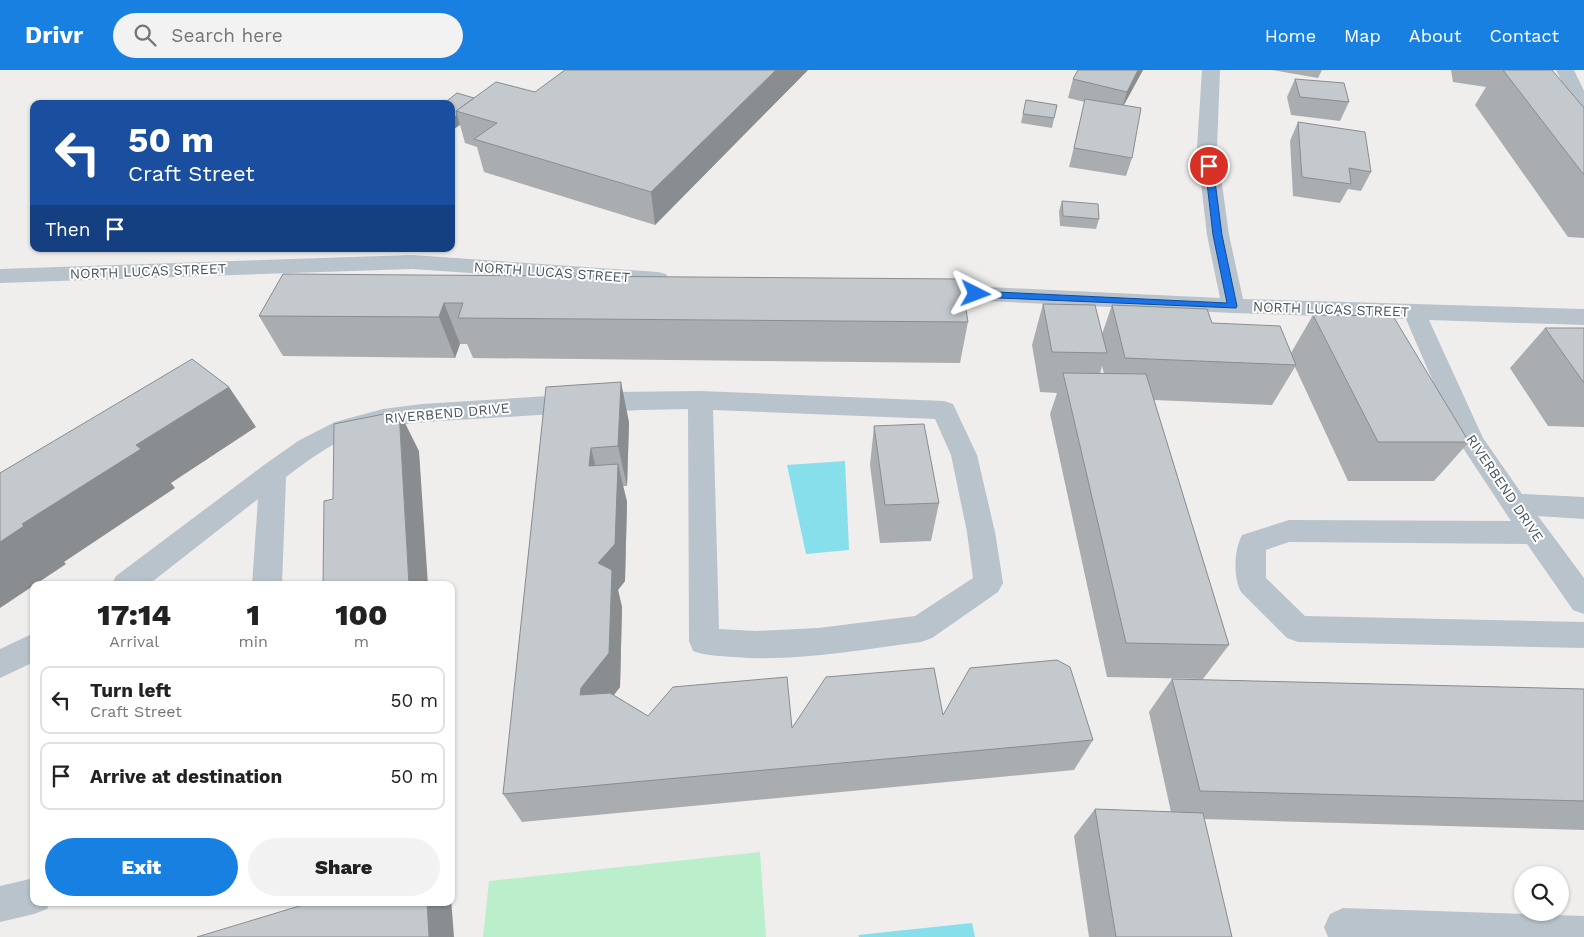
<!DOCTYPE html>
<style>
body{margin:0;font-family:"Work Sans",sans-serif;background:#f2f2f2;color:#222;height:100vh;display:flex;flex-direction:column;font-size:19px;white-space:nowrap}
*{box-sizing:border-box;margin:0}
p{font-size:16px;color:#767676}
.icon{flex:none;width:28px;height:28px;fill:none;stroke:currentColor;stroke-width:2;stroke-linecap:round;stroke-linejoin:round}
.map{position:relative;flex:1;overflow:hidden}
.panel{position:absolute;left:30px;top:511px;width:425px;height:325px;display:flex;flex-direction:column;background:#fff;border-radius:10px;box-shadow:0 1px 4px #0004}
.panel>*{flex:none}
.hud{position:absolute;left:30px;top:30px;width:425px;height:152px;border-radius:10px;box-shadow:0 1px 4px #0004;background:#1a4fa0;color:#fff;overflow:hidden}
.buttons{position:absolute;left:1514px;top:796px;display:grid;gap:10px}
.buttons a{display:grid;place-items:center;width:55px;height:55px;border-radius:50%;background:#fff;box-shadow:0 1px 4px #0004;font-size:25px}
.pin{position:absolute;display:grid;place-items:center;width:42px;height:42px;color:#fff;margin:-21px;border:2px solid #fff;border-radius:50%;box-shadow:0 1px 5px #0007}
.me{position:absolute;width:55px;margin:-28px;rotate:93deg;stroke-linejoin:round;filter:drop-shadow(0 0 4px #0008)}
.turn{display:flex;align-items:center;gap:18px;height:105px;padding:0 15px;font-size:22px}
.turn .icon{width:65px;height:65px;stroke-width:2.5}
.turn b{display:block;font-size:35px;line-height:42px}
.then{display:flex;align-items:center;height:48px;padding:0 15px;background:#0003;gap:10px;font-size:19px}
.eta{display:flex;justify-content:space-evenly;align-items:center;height:85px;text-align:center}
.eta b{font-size:30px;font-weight:800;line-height:35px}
.primary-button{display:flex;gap:10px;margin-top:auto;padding:10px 15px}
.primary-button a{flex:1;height:58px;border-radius:30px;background:#1780e0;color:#fff;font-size:20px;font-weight:800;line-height:58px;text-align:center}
.primary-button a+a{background:#f2f2f2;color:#222}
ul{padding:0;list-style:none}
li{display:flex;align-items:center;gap:15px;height:68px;margin:0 10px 8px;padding:0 5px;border:2px solid #e0e0e0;border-radius:10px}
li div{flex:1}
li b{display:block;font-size:19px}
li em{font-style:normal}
header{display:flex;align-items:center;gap:30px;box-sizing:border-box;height:70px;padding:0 25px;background:#1780e0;color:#fff}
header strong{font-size:24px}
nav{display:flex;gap:28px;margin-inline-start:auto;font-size:18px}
.search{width:350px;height:45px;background:#f2f2f2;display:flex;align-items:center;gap:12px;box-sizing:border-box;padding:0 18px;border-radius:28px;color:#767676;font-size:19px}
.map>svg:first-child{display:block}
.green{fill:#bbefcb}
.water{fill:#87dfec}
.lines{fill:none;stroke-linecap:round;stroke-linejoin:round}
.minor{fill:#b9c3cb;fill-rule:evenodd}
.wall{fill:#a9adb0;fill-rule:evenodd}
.shaded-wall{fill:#898d90}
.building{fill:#c4c9cd;stroke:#898d90}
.route{fill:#1a73e8;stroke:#114b97}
.labels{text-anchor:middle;stroke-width:4;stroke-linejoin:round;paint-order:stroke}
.street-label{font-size:14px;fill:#46535b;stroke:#fff}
</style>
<header>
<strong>Drivr</strong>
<div class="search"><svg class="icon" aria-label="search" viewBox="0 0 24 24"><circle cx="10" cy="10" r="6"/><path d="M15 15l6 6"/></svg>Search here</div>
<nav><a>Home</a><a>Map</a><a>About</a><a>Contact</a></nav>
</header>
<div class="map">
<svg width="1584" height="867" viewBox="0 0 1584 867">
<rect width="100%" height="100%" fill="#f0eded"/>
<path class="green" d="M760,782L766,867H483L489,811Z"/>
<g class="water">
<path d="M845,391L849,480L806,484L787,395Z"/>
<path d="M972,853L975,867H859L858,865Z"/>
</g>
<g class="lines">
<g class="minor">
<path d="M1202,0H1220L1217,78L1229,165L1243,229L1584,239V255L1429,250L1483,368L1522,424L1584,427V449L1538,446L1584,508V544L1573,540L1527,474L1289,472L1266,480V508L1305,546L1584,552V578L1298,572L1287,568L1241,522C1233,507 1234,480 1242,465L1289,450L1511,451L1459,372L1406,249L1233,243L925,228L917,226L914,221L917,216L925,214L1220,228L1207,165L1197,78Z"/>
<path d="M1556,0H1574L1584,21V44L1578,43L1575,39Z"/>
<path d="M412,185L658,202L666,204L669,209L666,214L658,216L412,199L0,213V199Z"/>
<path d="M700,321L944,331L953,334L977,385L995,462L1003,513L998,522L932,568L921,572C859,580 797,592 734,587C720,586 707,586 693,581L689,571L688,339C621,340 556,344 490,348C445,351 398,351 354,365C330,374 307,391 286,407L282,515H252L258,429L148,515H111L116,506L264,395L298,371L335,352L383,339L422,334L613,322ZM713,340L935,349L951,385L967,462L973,508L915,546L818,558L756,561L719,559Z"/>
<path d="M34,563V592L0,608V579Z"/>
<path d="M34,808V832H50L47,839L34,844L0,852V816Z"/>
<path d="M1343,838L1584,846V867H1328L1324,857L1330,844Z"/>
</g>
</g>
<g class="wall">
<path d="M565,0H808L655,155L484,102L477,77L465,73L460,55L451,34L474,28L535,22Z"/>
<path d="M1078,0H1143L1124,35L1132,88L1126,106L1069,97L1085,32L1068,28L1073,9Z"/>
<path d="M1272,0H1322L1318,8Z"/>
<path d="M1451,0H1552L1584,38V168L1568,167L1475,35L1486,17L1453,12Z"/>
<path d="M1295,9L1349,32L1340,51L1291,45L1287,27Z"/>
<path d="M1026,30L1057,35L1052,58L1021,53Z"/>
<path d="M1298,52L1371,102L1361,121L1348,119L1340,133L1293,126L1290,71Z"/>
<path d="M1062,131L1099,149L1096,159L1060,156L1059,141Z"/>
<path d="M283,204L968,252L960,293L473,288L467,274H460L455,288L283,286L259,246Z"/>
<path d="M1043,234L1102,264L1112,235L1212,253L1291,283L1313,245L1469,372L1434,411H1348L1295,297L1272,335L1154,330L1229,575L1203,609L1107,607L1050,344L1057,323L1040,322L1032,275ZM1102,296L1104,304H1100Z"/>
<path d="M1545,258H1584V357L1548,356L1510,298Z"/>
<path d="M546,317L629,352L627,416H623L627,432L625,511L618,520L622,537L620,617L614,625L648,646L792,658L943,645L1093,670L1074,700L522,752L503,724Z"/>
<path d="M874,356L939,433L931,471L880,473L870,395Z"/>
<path d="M1172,609L1584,619V760L1204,749L1232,867H1089L1074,766L1095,739L1171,742L1149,642Z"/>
</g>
<g class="shaded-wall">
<path d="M776,0H808L655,155L651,122Z"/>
<path d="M1138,0H1143L1121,40L1127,22Z"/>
<path d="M457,45L460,55L451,61V49Z"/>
<path d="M444,233L460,274L455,288L439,247Z"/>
<path d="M621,312L629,352L627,416L618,376Z"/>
<path d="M229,317L256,357L171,413L175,418L64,492L66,494L0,538V472L22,454L136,375Z"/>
<path d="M399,341L419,381L428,515H409Z"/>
<path d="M591,378L601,418L589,396Z"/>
<path d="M618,394L627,432L625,511L618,520L622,537L620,617L594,650L580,625L581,618L598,493Z"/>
<path d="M451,828L454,867H429L427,832H451Z"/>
</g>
<g class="building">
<path d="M565,0H776L651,122L474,69L497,53L456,41L496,12L535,22Z"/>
<path d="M1078,0H1138L1127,22L1073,9Z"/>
<path d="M1503,0H1552L1584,38V105Z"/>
<path d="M1295,9L1344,13L1349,32L1300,27Z"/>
<path d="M457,23L474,28L456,41L457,45L451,49V34H443Z"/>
<path d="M1085,29L1141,38L1132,88L1074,78Z"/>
<path d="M1026,30L1057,35L1054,48L1023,44Z"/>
<path d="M1298,52L1365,62L1371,102L1349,98L1351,114L1302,107Z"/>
<path d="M1062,131L1098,134L1099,149L1063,146Z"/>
<path d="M283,204L961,209L968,252L458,248L463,233H444L439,247L259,246Z"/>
<path d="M1043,234L1095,235L1107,283L1052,282Z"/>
<path d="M1112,235L1207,239L1212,253L1280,256L1296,295L1125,288Z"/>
<path d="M1313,245L1393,246L1469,372H1378Z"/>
<path d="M1545,258H1584V313Z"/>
<path d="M192,289L229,317L136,375L141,379L22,454L24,456L0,472V403Z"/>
<path d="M1063,303L1146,304L1229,575L1126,573Z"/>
<path d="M621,312L618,376L591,378L589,396L618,394L615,474L598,493L612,500L609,583L581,618L580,625L610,623L648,646L673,617L787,607L792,658L826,607L934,598L943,645L970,598L1057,590L1070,597L1093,670L503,724L546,317Z"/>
<path d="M399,341L409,515H323L324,431L333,429L334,354Z"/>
<path d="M924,354L939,433L885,435L874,356Z"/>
<path d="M1172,609L1584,619V731L1200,721Z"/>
<path d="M1095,739L1203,743L1232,867H1116Z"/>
<path d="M306,832H427L429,867H197L306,834Z"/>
</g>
<path class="route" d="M1209,93L1213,96L1222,165L1237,236L1236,238L976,227L971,224L976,221L1227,233L1213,165L1205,96Z"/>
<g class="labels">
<g class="street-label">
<text transform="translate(148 201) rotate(-2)" y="5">NORTH LUCAS STREET</text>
<text transform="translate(552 202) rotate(4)" y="5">NORTH LUCAS STREET</text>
<text transform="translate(1331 239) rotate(2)" y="5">NORTH LUCAS STREET</text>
<text transform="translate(447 343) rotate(-5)" y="5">RIVERBEND DRIVE</text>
<text transform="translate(1505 418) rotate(56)" y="5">RIVERBEND DRIVE</text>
</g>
</g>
</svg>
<div class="buttons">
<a><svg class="icon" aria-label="search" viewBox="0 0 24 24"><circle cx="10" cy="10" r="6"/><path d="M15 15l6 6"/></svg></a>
</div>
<div class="pin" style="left:1209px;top:96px;background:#d93025"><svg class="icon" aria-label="arrive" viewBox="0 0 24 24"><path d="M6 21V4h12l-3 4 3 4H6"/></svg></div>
<svg class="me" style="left:976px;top:224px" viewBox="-20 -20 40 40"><path d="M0-17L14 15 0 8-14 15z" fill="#1a73e8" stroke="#fff" stroke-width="4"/></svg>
<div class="hud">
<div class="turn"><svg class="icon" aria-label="left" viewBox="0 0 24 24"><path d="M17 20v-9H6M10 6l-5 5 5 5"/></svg><div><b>50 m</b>Craft Street</div></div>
<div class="then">Then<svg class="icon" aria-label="arrive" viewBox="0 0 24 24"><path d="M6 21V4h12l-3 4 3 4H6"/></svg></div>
</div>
<section class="panel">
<div class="eta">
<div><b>17:14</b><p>Arrival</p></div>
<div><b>1</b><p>min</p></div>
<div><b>100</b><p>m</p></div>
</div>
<ul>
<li><svg class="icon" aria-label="left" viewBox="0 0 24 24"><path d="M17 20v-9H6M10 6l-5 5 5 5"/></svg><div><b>Turn left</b><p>Craft Street</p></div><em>50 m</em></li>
<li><svg class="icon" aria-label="arrive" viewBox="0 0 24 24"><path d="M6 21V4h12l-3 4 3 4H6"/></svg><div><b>Arrive at destination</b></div><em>50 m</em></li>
</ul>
<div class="primary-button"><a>Exit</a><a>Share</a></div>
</section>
</div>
